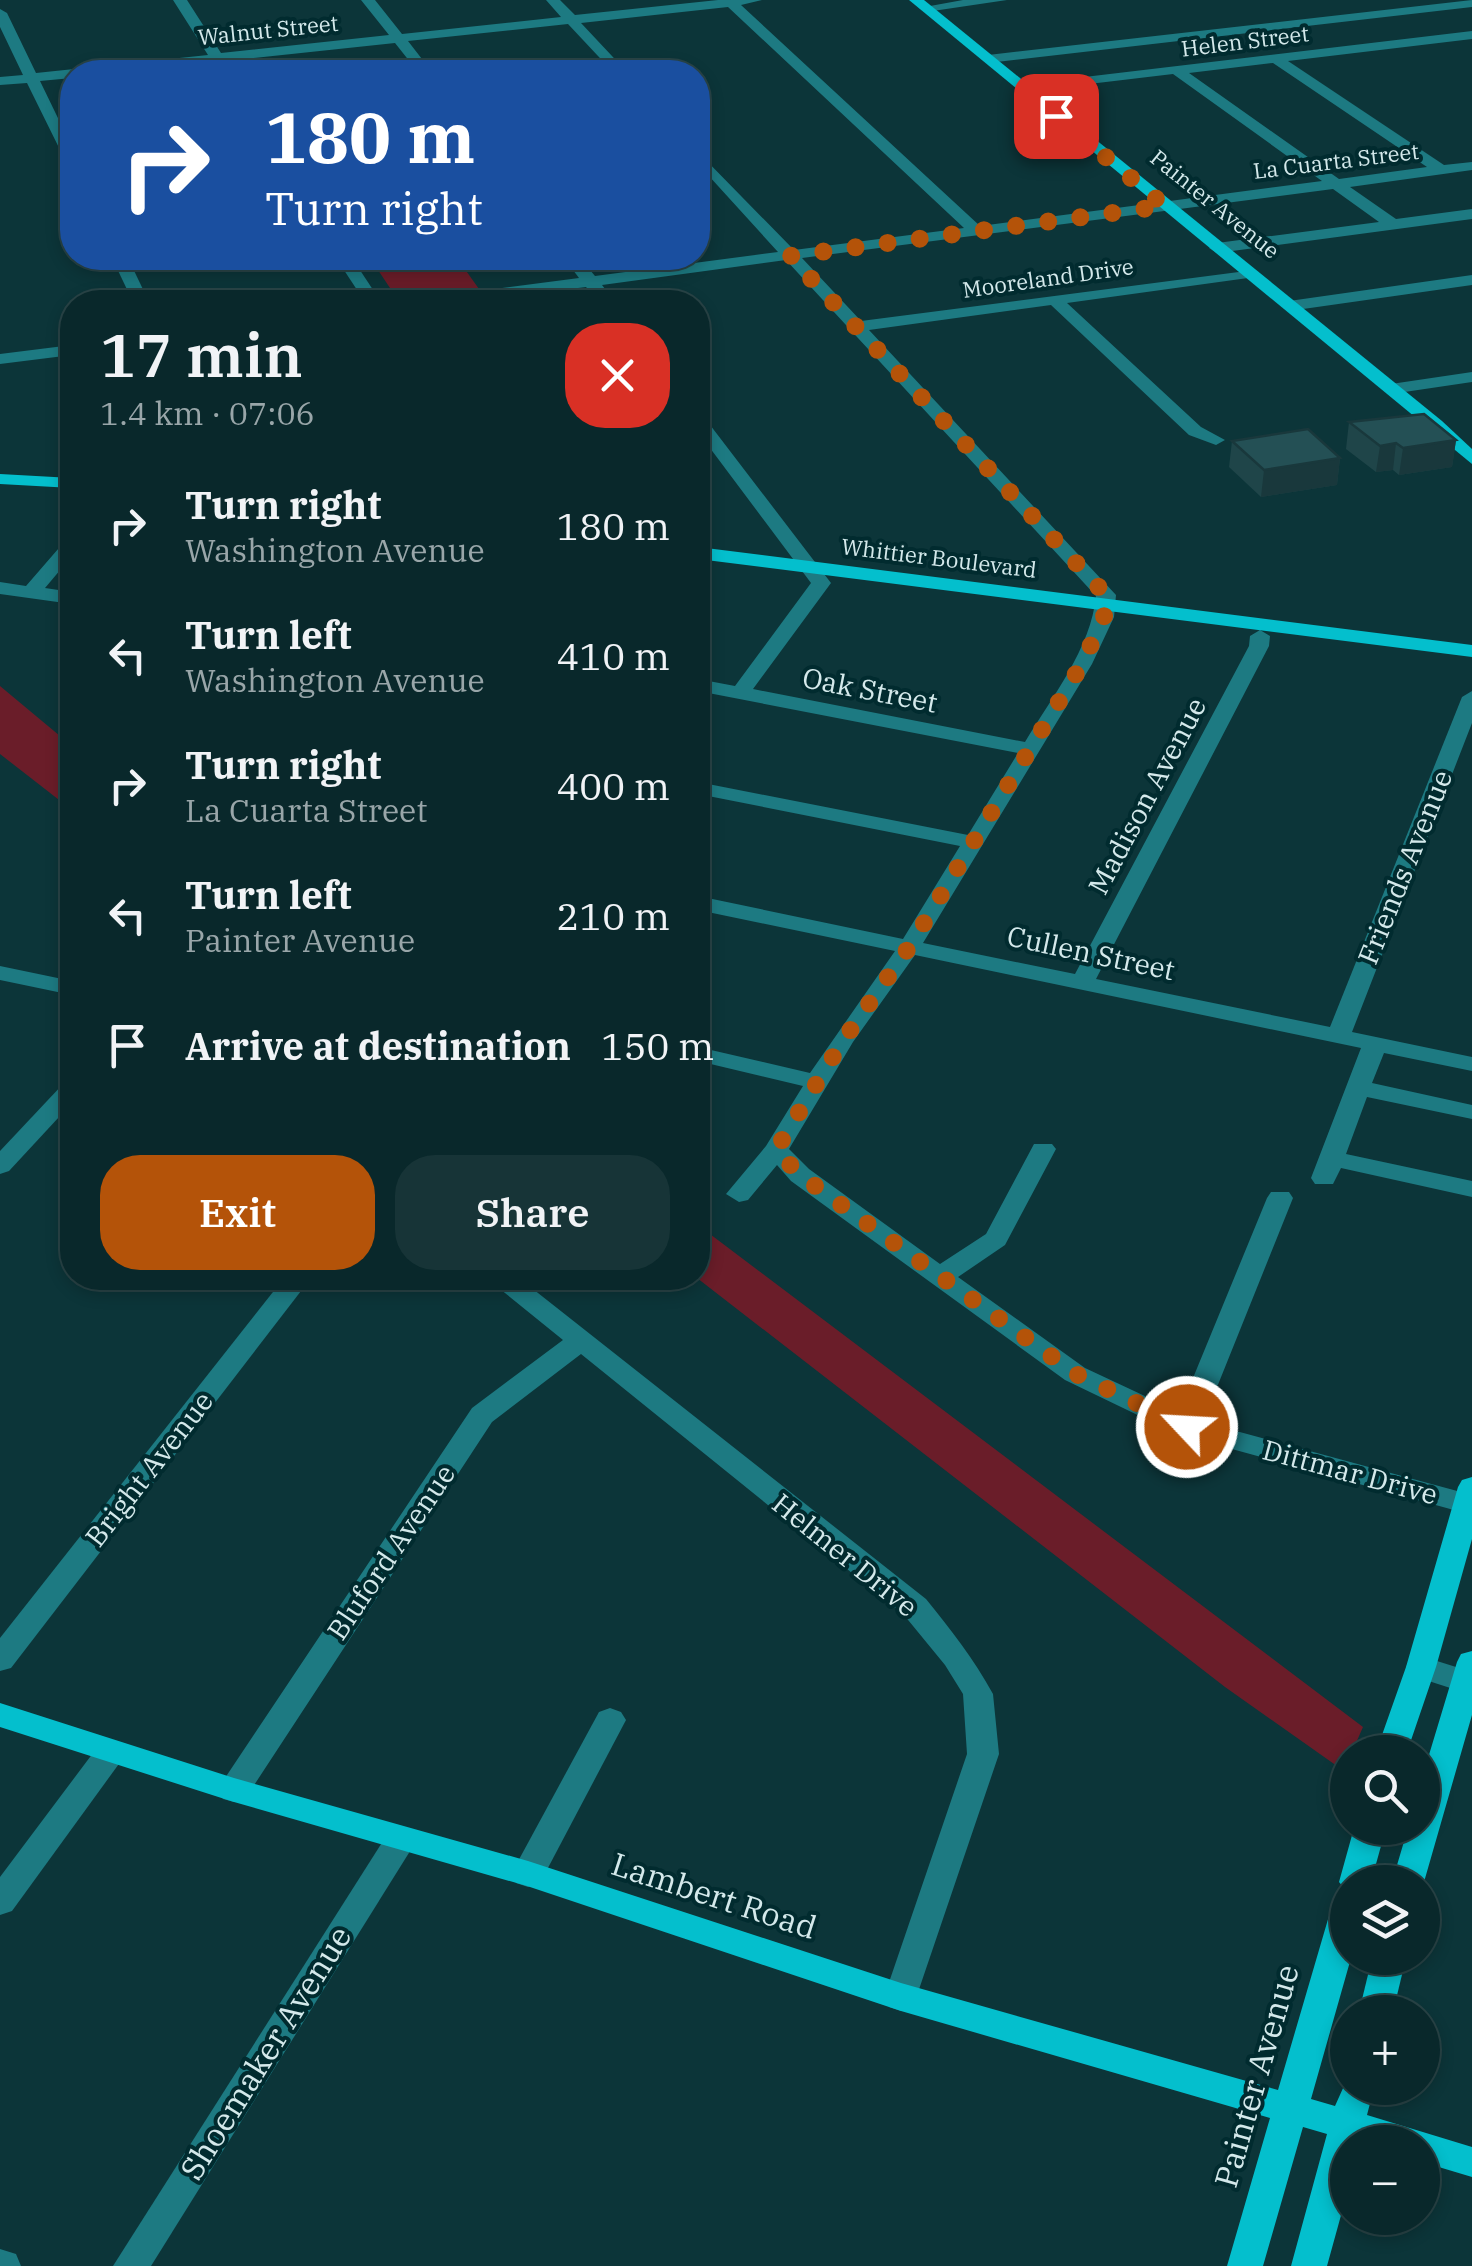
<!DOCTYPE html>
<meta charset="utf-8">
<style>
body{margin:0;font-family:"IBM Plex Serif",serif;background:#173437;color:#f1f3f6;height:100vh;display:flex;flex-direction:column;font-size:38px;white-space:nowrap}
*{box-sizing:border-box;margin:0}
p{font-size:32px;color:#99a6a9}
.icon{flex:none;width:55px;height:55px;fill:none;stroke:currentColor;stroke-width:2;stroke-linecap:round;stroke-linejoin:round}
.map{position:relative;flex:1;overflow:hidden}
.details{position:absolute;left:60px;top:290px;width:650px;height:1000px;display:flex;flex-direction:column;background:#09282b;border-radius:40px;box-shadow:0 5px 15px #0003,0 0 0 2px #294447}
.details>*{flex:none}
.banner{position:absolute;left:60px;top:60px;width:650px;height:210px;border-radius:40px;box-shadow:0 5px 15px #0003,0 0 0 2px #294447;background:#1a4fa0;color:#fff;overflow:hidden}
.fabs{position:absolute;left:1330px;top:1735px;display:grid;gap:20px}
.fabs a{display:grid;place-items:center;width:110px;height:110px;border-radius:50%;background:#09282b;box-shadow:0 5px 15px #0003,0 0 0 2px #294447;font-size:50px}
.pin{position:absolute;display:grid;place-items:center;width:85px;height:85px;color:#fff;margin:-42px;border-radius:20px;box-shadow:0 5px 15px #0006}
.me{position:absolute;width:110px;margin:-55px;rotate:295deg;stroke-linejoin:round;filter:drop-shadow(0 0 8px #0008)}
.turn{display:flex;align-items:center;gap:35px;height:210px;padding:0 40px;font-size:45px}
.turn .icon{width:130px;height:130px;stroke-width:2.5}
.turn b{display:block;font-size:70px;line-height:85px}
.round{display:grid;place-items:center;flex:none;width:105px;height:105px;border-radius:40px;background:#173437}
.head{display:flex;align-items:center;justify-content:space-between;height:170px;padding:0 40px}
h1{font-size:60px;font-weight:600;line-height:75px}
.button{display:flex;gap:20px;margin-top:auto;padding:20px 40px}
.button a{flex:1;height:115px;border-radius:40px;background:#b45309;color:#fff;font-size:40px;font-weight:600;line-height:115px;text-align:center}
.button a+a{background:#173437;color:#f1f3f6}
ul{padding:0;list-style:none}
li{display:flex;align-items:center;gap:30px;height:130px;padding:0 40px}
li div{flex:1}
li b{display:block;font-size:38px}
li em{font-style:normal}
.map>svg:first-child{display:block}
.green{fill:#6a1d29}
.lines{fill:none;stroke-linecap:round;stroke-linejoin:round}
.minor{fill:#1d7a82;fill-rule:evenodd}
.major{fill:#04bfcd;fill-rule:evenodd}
.wall{fill:#1f4549}
.shaded-wall{fill:#19383c}
.building{fill:#245055;stroke:#19383c;stroke-width:2.5}
.route{stroke:#b45309;stroke-width:18;stroke-dasharray:0 32.4}
.labels{text-anchor:middle;stroke-width:8;stroke-linejoin:round;paint-order:stroke}
.far-street-label{font-size:22px;fill:#d4e9eb;stroke:#012b2f}
.street-label{font-size:28px;fill:#d4e9eb;stroke:#012b2f}
.near-street-label{font-size:32px;fill:#d4e9eb;stroke:#012b2f}
</style>
<div class="map">
<svg width="1472" height="2266" viewBox="0 0 1472 2266">
<rect width="100%" height="100%" fill="#0c3539"/>
<g class="green">
<path d="M370,258H457L479,289L409,299L396,297Z"/>
<path d="M0,686L72,746V810L0,754Z"/>
<path d="M698,1225L1363,1727L1352,1752H1348L1344,1771L1225,1687L697,1278Z"/>
</g>
<g class="lines">
<g class="minor">
<path d="M173,0H187L221,53L389,35L361,0H375L402,34L561,17L546,0H560L575,15L718,0H762L741,5L980,226L1322,181L1173,74L1022,92L1015,88L1017,85L1472,31V39L1288,61L1444,165L1472,162V170L1350,187L1396,219L1472,209V219L1217,253L1209,248L1217,243L1379,222L1333,189L802,258L861,321L1254,270L1256,273L1248,278L1067,303L1201,427L1225,440L1216,445L1189,435L1051,305L869,330L1116,595L1114,617L1092,664L923,943L1075,974L1249,646L1250,636L1260,630L1270,636L1269,646L1096,979L1330,1027L1462,697L1472,691V723L1352,1032L1472,1057V1071L1384,1053L1372,1083L1472,1105V1119L1367,1097L1346,1154L1472,1181V1197L1341,1168L1333,1184H1315L1311,1178L1361,1048L915,955L853,1042L789,1149L809,1169L940,1264L986,1234L1034,1144H1052L1056,1149L1005,1245L958,1277L1085,1368L1179,1412L1267,1198L1271,1192H1289L1293,1198L1203,1422L1472,1495V1515L1177,1434L1065,1380L791,1181L777,1165L748,1200L739,1202L726,1194L766,1146L803,1086L698,1061V1047L810,1073L895,951L698,910V896L903,939L960,846L698,794V782L968,835L1018,753L698,691V679L735,686L811,583L698,432V416L704,417L831,583L753,689L1025,742C1052,697 1091,648 1096,596L786,260L602,285L615,302H599L586,287L465,302H424L432,297L579,278L564,258H580L595,276L778,252L698,164V152L794,250L964,228L728,7L581,23L627,72H613L568,24L408,41L432,72H418L395,43L226,61L231,68L224,72L213,62L118,72H72V78L40,81L72,147V165L67,164L27,83L0,85V77L23,75L0,27V9L7,13L36,73L208,55ZM1273,63L1427,167L1339,179L1189,73Z"/>
<path d="M963,0H1007L926,12L919,8Z"/>
<path d="M1472,0V7L988,63L981,59L988,55Z"/>
<path d="M112,258H128L149,302H133Z"/>
<path d="M336,258H352L381,302H365Z"/>
<path d="M1472,275V285L1289,311L1281,306L1289,301Z"/>
<path d="M72,345V355L0,364V354Z"/>
<path d="M1472,372V382L1391,394L1382,389L1391,384Z"/>
<path d="M72,539V556L45,588L72,592V604L0,594V582L26,586L65,541Z"/>
<path d="M0,966L72,981V995L0,980Z"/>
<path d="M72,1082V1103L9,1171L0,1174V1151L63,1084Z"/>
<path d="M284,1278H311L11,1668L0,1671V1638Z"/>
<path d="M478,1278H519L926,1599C951,1630 974,1659 993,1694L999,1754L913,2007L901,2011L889,2007L884,1997L967,1754L963,1694L945,1665L904,1615L581,1354L492,1422L245,1799L234,1802L223,1799L218,1790L223,1781L472,1408L563,1340L500,1289L482,1284Z"/>
<path d="M1421,1656L1472,1672V1695L1410,1675L1406,1667L1410,1659Z"/>
<path d="M610,1708L621,1712L626,1720L540,1883L528,1887L516,1883L512,1874L516,1865L599,1712Z"/>
<path d="M110,1741L121,1745L126,1753L121,1761L12,1911L0,1915V1877L99,1745Z"/>
<path d="M401,1826L412,1830L417,1839L412,1848L151,2266H113L390,1830Z"/>
<path d="M0,2249L16,2254L21,2266H0Z"/>
</g>
<g class="major">
<path d="M909,0H924L1442,421L1472,449V464Z"/>
<path d="M0,474L72,478V488L0,484Z"/>
<path d="M698,547L1472,645V657L698,559Z"/>
<path d="M1472,1477V1539L1436,1667L1407,1752H1376L1406,1667L1458,1487L1462,1480Z"/>
<path d="M1472,1651V1715L1424,1882L1422,1886V1882H1392L1408,1828H1422V1778L1457,1662L1461,1654Z"/>
<path d="M0,1703L234,1778L528,1861L901,1983L1278,2090L1331,1909L1336,1900L1348,1896V1958H1351L1311,2099L1335,2106L1348,2077V2088H1374L1367,2115L1472,2147V2177L1422,2162V2142H1348V2190L1327,2266H1291L1327,2134L1303,2127L1263,2266H1227L1270,2118L901,2011L527,1886L234,1802L0,1727Z"/>
<path d="M1354,1828H1386L1371,1882H1348V1893L1339,1882Z"/>
<path d="M1372,1958H1406L1393,2012H1359Z"/>
</g>
</g>
<g class="wall">
<path d="M1349,422L1456,440L1452,467L1399,475L1393,470L1376,472L1346,449Z"/>
<path d="M1232,441L1340,458L1337,485L1261,497L1229,467Z"/>
</g>
<g class="shaded-wall">
<path d="M1456,440L1452,467L1399,475L1403,448Z"/>
<path d="M1396,443L1393,470L1376,472L1380,446Z"/>
<path d="M1340,458L1337,485L1261,497L1264,470Z"/>
</g>
<g class="building">
<path d="M1424,414L1456,440L1403,448L1396,443L1380,446L1349,422Z"/>
<path d="M1308,429L1340,458L1264,470L1232,441Z"/>
</g>
<g class="lines">
<path class="route" d="M1056,116L1165,206L790,256L1106,595L1104,617L1082,664L910,946L842,1042L776,1150L800,1175L1076,1374L1187,1427"/>
</g>
<g class="labels">
<g class="far-street-label">
<text transform="translate(268 30) rotate(-6)" y="8">Walnut Street</text>
<text transform="translate(1245 41) rotate(-7)" y="8">Helen Street</text>
<text transform="translate(1336 161) rotate(-7)" y="8">La Cuarta Street</text>
<text transform="translate(1215 204) rotate(39)" y="8">Painter Avenue</text>
<text transform="translate(1048 278) rotate(-8)" y="8">Mooreland Drive</text>
<text transform="translate(939 558) rotate(7)" y="8">Whittier Boulevard</text>
</g>
<g class="street-label">
<text transform="translate(870 690) rotate(11)" y="10">Oak Street</text>
<text transform="translate(1147 796) rotate(-62)" y="10">Madison Avenue</text>
<text transform="translate(1405 867) rotate(-68)" y="10">Friends Avenue</text>
<text transform="translate(1091 953) rotate(12)" y="10">Cullen Street</text>
<text transform="translate(149 1469) rotate(-52)" y="10">Bright Avenue</text>
<text transform="translate(1350 1472) rotate(15)" y="10">Dittmar Drive</text>
<text transform="translate(391 1552) rotate(-56)" y="10">Bluford Avenue</text>
<text transform="translate(845 1555) rotate(39)" y="10">Helmer Drive</text>
</g>
<g class="near-street-label">
<text transform="translate(714 1896) rotate(18)" y="11">Lambert Road</text>
<text transform="translate(266 2053) rotate(-58)" y="11">Shoemaker Avenue</text>
<text transform="translate(1257 2076) rotate(-74)" y="11">Painter Avenue</text>
</g>
</g>
</svg>
<div class="fabs">
<a><svg class="icon" aria-label="search" viewBox="0 0 24 24"><circle cx="10" cy="10" r="6"/><path d="M15 15l6 6"/></svg></a>
<a><svg class="icon" aria-label="layers" viewBox="0 0 24 24"><path d="M12 4l9 5-9 5-9-5zM3 14l9 5 9-5"/></svg></a>
<a>+</a>
<a>−</a>
</div>
<div class="pin" style="left:1056px;top:116px;background:#d93025"><svg class="icon" aria-label="arrive" viewBox="0 0 24 24"><path d="M6 21V4h12l-3 4 3 4H6"/></svg></div>
<svg class="me" style="left:1187px;top:1427px" viewBox="-20 -20 40 40"><circle r="17" fill="#b45309" stroke="#fff" stroke-width="3"/><path d="M0-11L8 9 0 5-8 9z" fill="#fff"/></svg>
<div class="banner">
<div class="turn"><svg class="icon" aria-label="right" viewBox="0 0 24 24"><path d="M7 20v-9h11M14 6l5 5-5 5"/></svg><div><b>180 m</b>Turn right</div></div>
</div>
<section class="details">
<div class="head"><div><h1>17 min</h1><p>1.4 km · 07:06</p></div><a class="round" style="background:#d93025;color:#fff"><svg class="icon" aria-label="close" viewBox="0 0 24 24"><path d="M6 6l12 12M18 6L6 18"/></svg></a></div>
<ul>
<li><svg class="icon" aria-label="right" viewBox="0 0 24 24"><path d="M7 20v-9h11M14 6l5 5-5 5"/></svg><div><b>Turn right</b><p>Washington Avenue</p></div><em>180 m</em></li>
<li><svg class="icon" aria-label="left" viewBox="0 0 24 24"><path d="M17 20v-9H6M10 6l-5 5 5 5"/></svg><div><b>Turn left</b><p>Washington Avenue</p></div><em>410 m</em></li>
<li><svg class="icon" aria-label="right" viewBox="0 0 24 24"><path d="M7 20v-9h11M14 6l5 5-5 5"/></svg><div><b>Turn right</b><p>La Cuarta Street</p></div><em>400 m</em></li>
<li><svg class="icon" aria-label="left" viewBox="0 0 24 24"><path d="M17 20v-9H6M10 6l-5 5 5 5"/></svg><div><b>Turn left</b><p>Painter Avenue</p></div><em>210 m</em></li>
<li><svg class="icon" aria-label="arrive" viewBox="0 0 24 24"><path d="M6 21V4h12l-3 4 3 4H6"/></svg><div><b>Arrive at destination</b></div><em>150 m</em></li>
</ul>
<div class="button"><a>Exit</a><a>Share</a></div>
</section>
</div>
